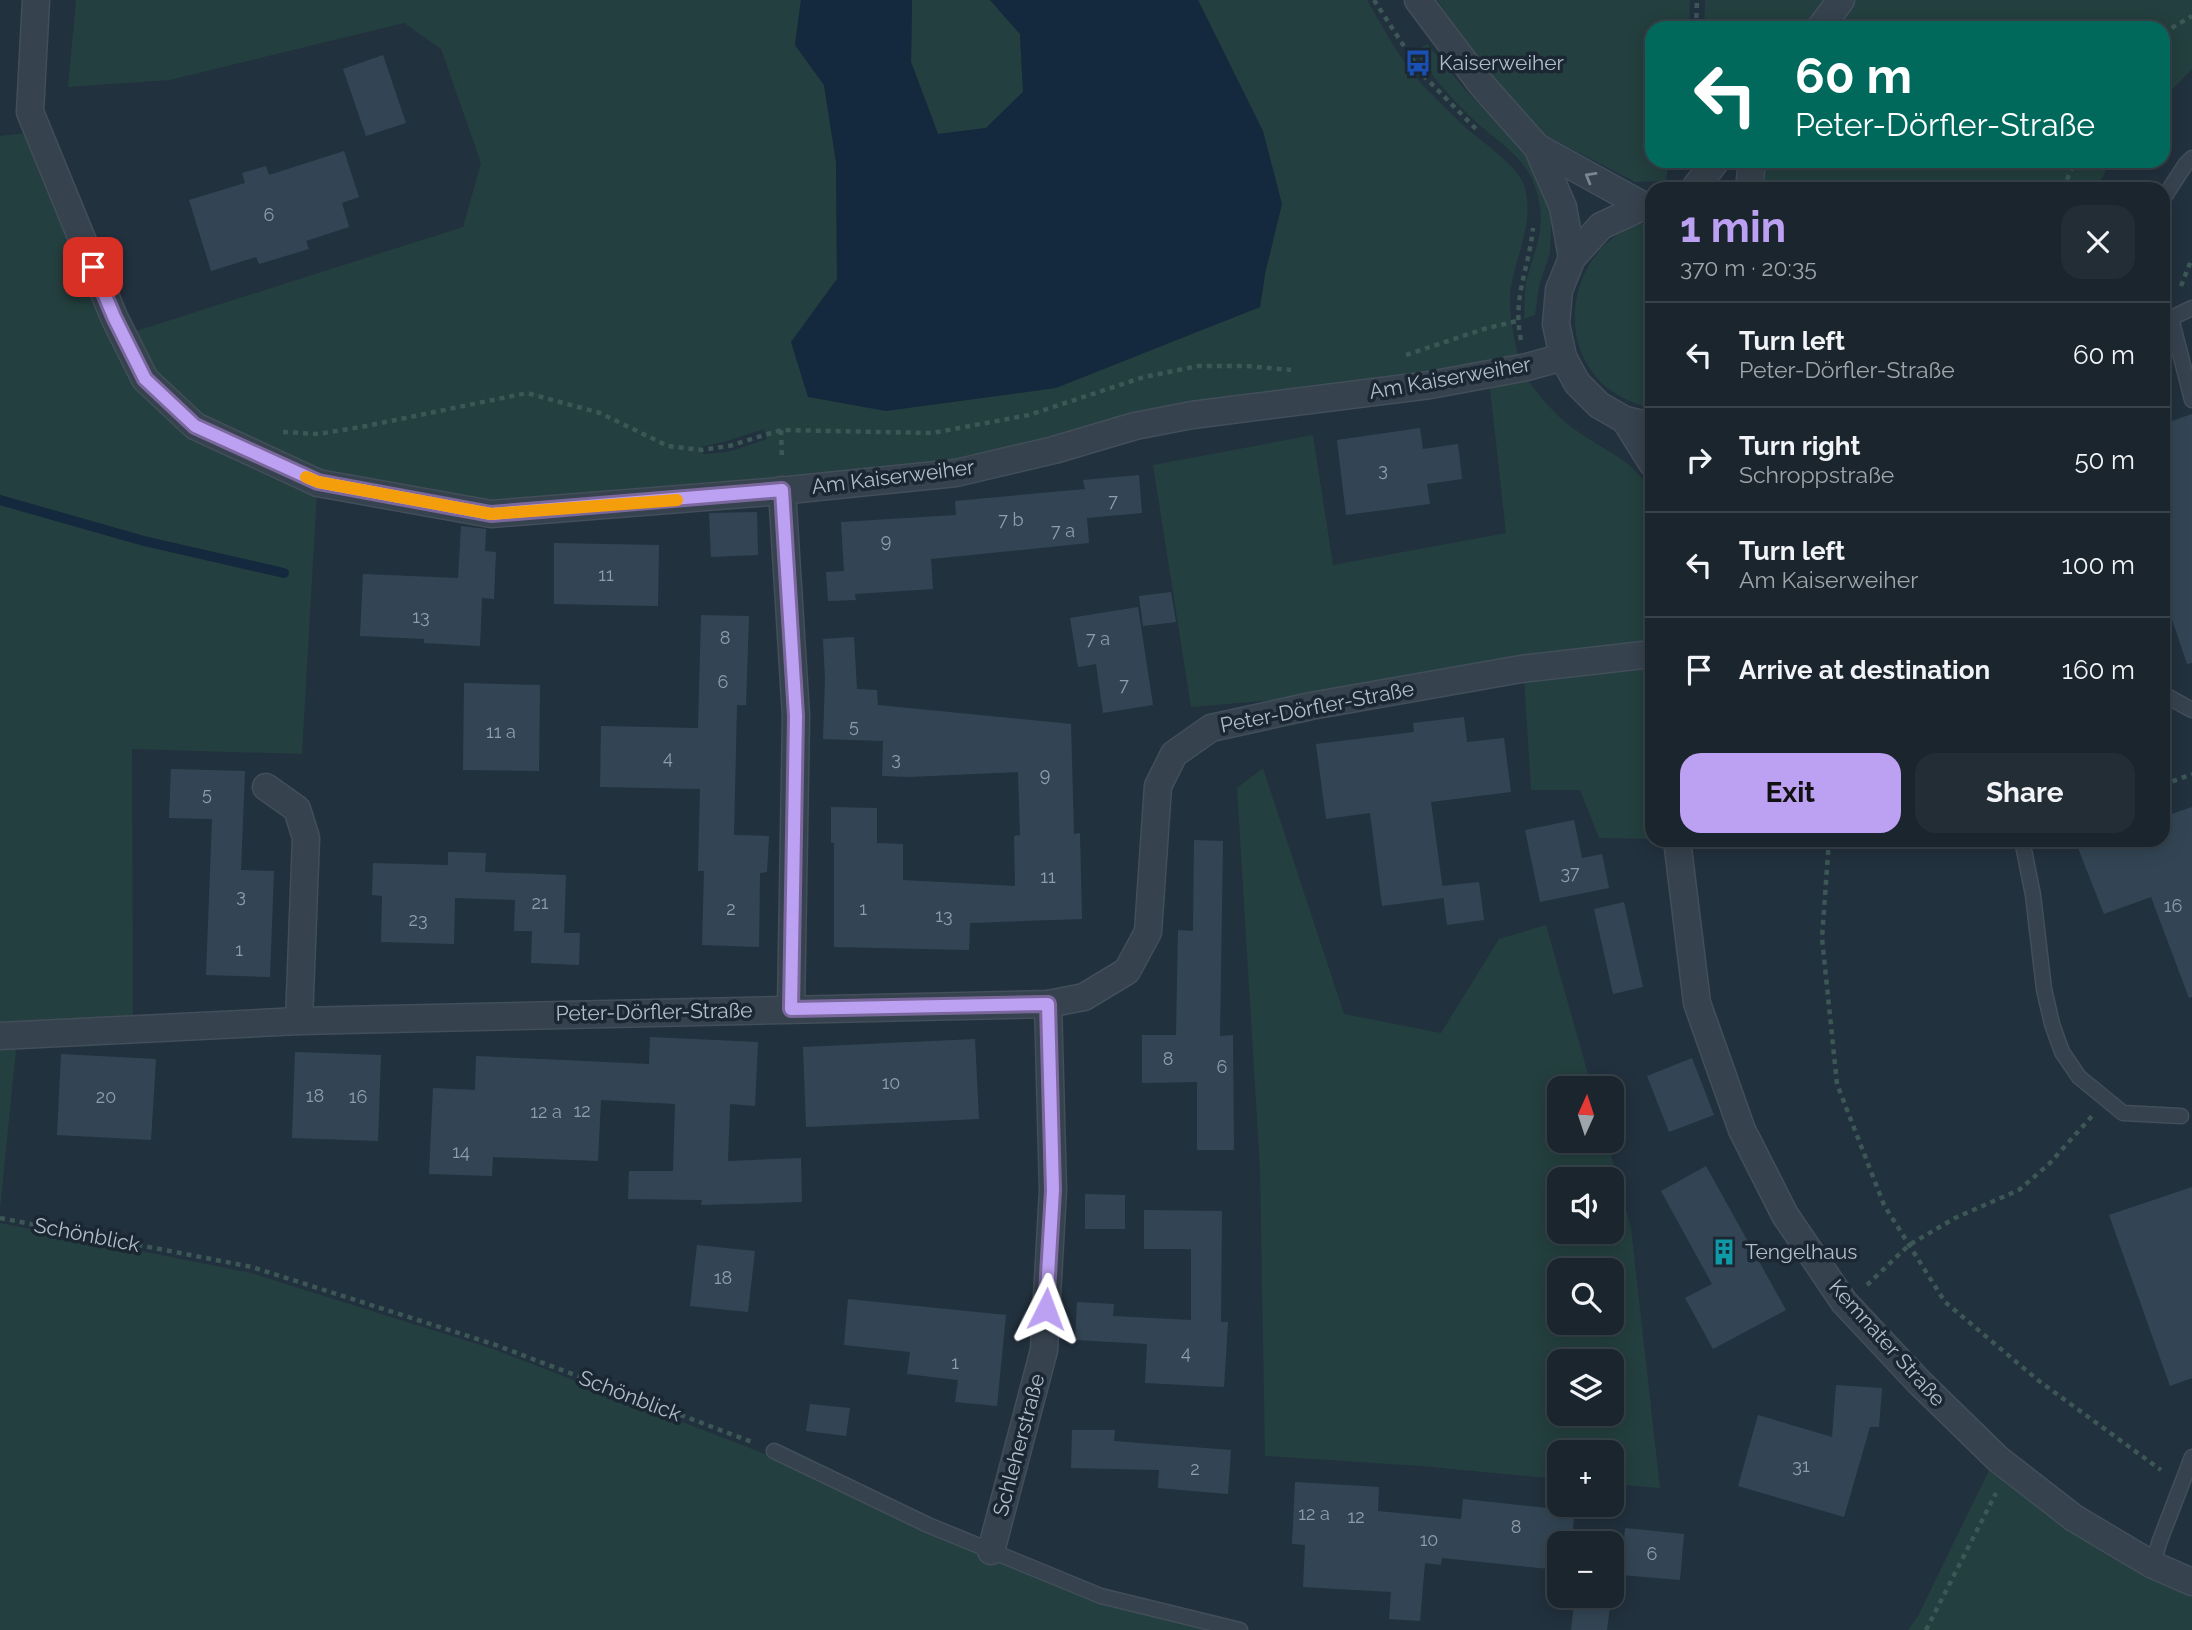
<!DOCTYPE html>
<meta charset="utf-8">
<style>
body{margin:0;font-family:Raleway,sans-serif;background:#232d36;color:#f1f3f6;height:100vh;display:flex;flex-direction:column;font-size:26px;white-space:nowrap}
*{box-sizing:border-box;margin:0}
p{font-size:23px;color:#9fa5aa}
.icon{flex:none;width:38px;height:38px;fill:none;stroke:currentColor;stroke-width:2;stroke-linecap:round;stroke-linejoin:round}
.map{position:relative;flex:1;overflow:hidden}
.drawer{position:absolute;left:1645px;top:182px;width:525px;height:665px;display:flex;flex-direction:column;background:#1a252e;border-radius:21px;box-shadow:0 4px 18px #0003,0 0 0 2px #38424a}
.drawer>*{flex:none}
.top-card{position:absolute;left:1645px;top:21px;width:525px;height:147px;border-radius:21px;box-shadow:0 4px 18px #0003,0 0 0 2px #38424a;background:#00695c;color:#fff;overflow:hidden}
.needle{width:46px;rotate:3deg}
.buttons{position:absolute;left:1547px;top:1076px;display:grid;gap:14px}
.buttons a{display:grid;place-items:center;width:77px;height:77px;border-radius:14px;background:#1a252e;box-shadow:0 4px 18px #0003,0 0 0 2px #38424a;font-size:35px}
.pin{position:absolute;display:grid;place-items:center;width:60px;height:60px;color:#fff;margin:-30px;border-radius:14px;box-shadow:0 4px 10px #0006}
.me{position:absolute;width:77px;margin:-38px;rotate:3deg;stroke-linejoin:round;filter:drop-shadow(0 0 5px #0008)}
.turn{display:flex;align-items:center;gap:24px;height:147px;padding:0 35px;font-size:32px}
.turn .icon{width:91px;height:91px;stroke-width:2.5}
.turn b{display:block;font-size:49px;line-height:60px}
.round{display:grid;place-items:center;flex:none;width:74px;height:74px;border-radius:21px;background:#232d36}
.head{display:flex;align-items:center;justify-content:space-between;height:119px;padding:0 35px}
h1{font-size:42px;font-weight:700;line-height:52px;color:#bca0f2}
.primary-button{display:flex;gap:14px;margin-top:auto;padding:14px 35px}
.primary-button a{flex:1;height:80px;border-radius:21px;background:#bca0f2;color:#111;font-size:28px;font-weight:700;line-height:80px;text-align:center}
.primary-button a+a{background:#232d36;color:#f1f3f6}
ul{padding:0;list-style:none}
li{display:flex;align-items:center;gap:21px;height:105px;padding:0 35px;border-top:2px solid #38424a}
li div{flex:1}
li b{display:block;font-size:26px}
li em{font-style:normal}
.map>svg:first-child{display:block}
.green{fill:#243f3f;fill-rule:evenodd}
.water{fill:#14293d}
.lines{fill:none;stroke-linecap:round;stroke-linejoin:round}
.stream{stroke:#14293d;stroke-width:10}
.building{fill:#334554}
.lane-casing{stroke:#424e5a;stroke-width:17}
.street-casing{stroke:#424e5a;stroke-width:29}
.path{stroke:#3c5756;stroke-width:4.5;stroke-dasharray:5 5;stroke-linecap:butt}
.lane{stroke:#36424e;stroke-width:14}
.street{stroke:#36424e;stroke-width:26}
.oneway{stroke:#7a8692}
.route-casing{stroke:#7a689d;stroke-width:18}
.route{stroke:#bca0f2;stroke-width:12}
.slow{stroke:#f59e0b;stroke-width:12}
.labels{text-anchor:middle;stroke-width:7;stroke-linejoin:round;paint-order:stroke}
.number-label{font-size:18px;fill:#909daa}
.poi-label{font-size:21px;fill:#b1bdc9;stroke:#1b2733;text-anchor:start}
.street-label{font-size:21px;fill:#b1bdc9;stroke:#1b2733}
</style>
<div class="map">
<svg width="2192" height="1630" viewBox="0 0 2192 1630">
<rect width="100%" height="100%" fill="#22313e"/>
<g class="green">
<path d="M76,0H801L795,45L824,85L836,162L837,279L791,343L1174,340L1260,307L1265,274L1236,81L1198,0H1367C1382,26 1397,54 1416,77C1431,95 1449,111 1465,127C1482,142 1519,166 1525,188C1533,220 1520,247 1513,277C1506,306 1513,335 1520,362L955,466L490,501L317,492L302,754L132,749L133,1022L0,1027V136L33,132L133,332L463,227L481,163L441,49L404,23L170,80L68,87ZM764,429L767,439L728,452L703,454L701,447L727,441Z"/>
<path d="M912,0H990L1020,34L1023,92L986,128L938,134L911,62Z"/>
<path d="M1437,0H1690L1689,28H1652V161H1669L1666,181L1635,182L1545,135L1491,75Z"/>
<path d="M1705,0H1827L1805,28H1704Z"/>
<path d="M1856,0H2192V69L2163,99V28H1836Z"/>
<path d="M1427,44L1468,93L1528,155L1552,213L1550,253L1539,286L1535,315L1524,319C1525,307 1524,294 1526,282C1532,258 1544,234 1540,208C1534,161 1506,149 1475,121C1453,101 1432,76 1415,52Z"/>
<path d="M1764,161H2111L2096,189H1762Z"/>
<path d="M1652,222V409C1632,403 1610,394 1596,377C1551,324 1581,232 1652,222Z"/>
<path d="M1523,373C1538,396 1560,421 1583,435C1603,449 1628,459 1643,480C1660,503 1652,608 1652,641L1519,658L1312,697L1191,707L1153,465L1313,435L1333,565L1506,533L1489,380Z"/>
<path d="M1652,663V839L1599,838L1580,790H1531L1524,678Z"/>
<path d="M1263,768L1344,1014L1441,1033L1499,939L1546,925L1592,1088H1559V1141H1607L1631,1228L1660,1488L1612,1484V1452H1559V1479L1421,1466L1265,1456L1260,1169L1237,788ZM1559,1180H1612V1232H1559ZM1559,1270H1612V1323H1559ZM1559,1362H1612V1414H1559Z"/>
<path d="M17,1040L0,1210V1041Z"/>
<path d="M0,1223L251,1273L493,1349L773,1457L926,1531L1217,1630H0Z"/>
<path d="M1990,1468L2176,1589L2192,1596V1630H1908L1918,1616Z"/>
</g>
<path class="water" d="M801,0H912L911,62L938,134L986,128L1023,92L1020,34L990,0H1198L1263,131L1282,204L1265,274L1260,307L1056,388L886,411L808,397L791,342L837,279L836,162L824,85L795,45Z"/>
<g class="lines">
<path class="stream" d="M0,500L144,541L284,573"/>
</g>
<g class="building">
<path d="M383,55L406,123L366,136L343,69Z"/>
<path d="M344,151L359,197L342,203L349,227L306,241L309,249L259,264L256,257L211,271L189,200L245,183L242,173L266,166L269,175Z"/>
<path d="M2192,414V663L2187,664L2163,593V424Z"/>
<path d="M1420,428L1423,449L1458,444L1462,479L1427,484L1430,504L1346,515L1337,440Z"/>
<path d="M1139,475L1142,513L1087,518L1089,543L931,559L933,589L855,594L856,600L828,601L826,572L844,571L841,522L956,515L955,501L1085,489L1083,480Z"/>
<path d="M757,512L758,555L711,557L709,513Z"/>
<path d="M461,526L486,529L485,551L496,552L494,599L482,598L480,646L424,643V639L360,636L363,574L458,578Z"/>
<path d="M554,543L659,545L658,606L554,604Z"/>
<path d="M1171,592L1176,622L1143,626L1139,596Z"/>
<path d="M1138,607L1153,705L1103,713L1096,664L1078,667L1070,618Z"/>
<path d="M701,615L749,616L746,705H737L734,835L769,836L767,872L760,873L759,947L702,945L704,871H698L700,789L600,787L601,726L698,728Z"/>
<path d="M854,637L857,689L877,690L878,705L1071,724L1074,834L1080,833L1082,919L970,923L969,950L834,947V843H831V807L877,808V843L903,844V880L1015,886L1014,836L1020,835L1018,772L909,777L882,776L883,741L823,739L825,679L823,639Z"/>
<path d="M464,683L540,685L539,771L463,770Z"/>
<path d="M1464,717L1467,742L1504,738L1511,792L1431,802L1444,898L1382,906L1370,813L1326,819L1316,744L1414,732L1413,723Z"/>
<path d="M171,769L245,771L241,870L274,871L270,977L206,975L212,819L169,818Z"/>
<path d="M2192,807V997L2189,998L2151,897L2104,914L2078,848L2100,840H2163V817Z"/>
<path d="M1574,820L1582,858L1602,854L1609,888L1540,902L1525,830Z"/>
<path d="M1194,840L1223,841L1220,1036L1233,1035L1234,1150H1197V1082L1142,1083V1035H1176L1178,930L1193,931Z"/>
<path d="M448,852L486,853L485,872L566,875L564,933H580L579,965L531,963L532,931H514L515,900L455,898L454,944L381,942L382,896L372,895L373,863L448,865Z"/>
<path d="M1479,882L1484,920L1447,925L1442,886Z"/>
<path d="M1624,902L1643,987L1613,994L1594,909Z"/>
<path d="M650,1037L758,1042L755,1106L730,1104L728,1161L801,1158L802,1202L701,1205L702,1200L628,1199L629,1171H673L675,1104L601,1100L598,1161L493,1157L492,1176L429,1174L433,1088L475,1090L476,1056L649,1064Z"/>
<path d="M975,1039L979,1119L806,1127L803,1047Z"/>
<path d="M295,1052L381,1055L378,1141L292,1138Z"/>
<path d="M61,1054L156,1059L151,1140L57,1135Z"/>
<path d="M1692,1058L1714,1115L1669,1132L1647,1076Z"/>
<path d="M1706,1166L1786,1310L1713,1349L1685,1298L1712,1284L1661,1191Z"/>
<path d="M2192,1187V1378L2170,1386L2109,1215Z"/>
<path d="M1085,1194L1125,1195V1229H1085Z"/>
<path d="M1144,1210L1222,1211L1221,1322H1228L1224,1387L1145,1383L1147,1344L1075,1340L1077,1302L1114,1304L1113,1316L1191,1320V1249H1144Z"/>
<path d="M697,1245L755,1251L748,1312L690,1306Z"/>
<path d="M848,1299L1006,1315L997,1406L955,1402L958,1380L907,1374L910,1352L844,1345Z"/>
<path d="M1836,1385L1882,1388L1879,1427H1870L1844,1517L1738,1486L1758,1415L1832,1437Z"/>
<path d="M810,1404L850,1408L846,1436L806,1431Z"/>
<path d="M1072,1430H1115L1114,1441L1231,1450L1228,1494L1158,1488L1159,1470L1071,1468Z"/>
<path d="M1295,1482L1379,1487L1378,1511L1461,1519L1463,1499L1575,1511L1571,1544H1559V1570L1442,1558L1441,1565L1425,1563L1420,1621L1389,1619L1391,1592L1303,1587L1305,1545L1292,1544Z"/>
<path d="M1625,1528L1684,1534L1680,1580L1621,1575Z"/>
<path d="M1575,1596L1611,1599L1607,1630H1571Z"/>
</g>
<g class="lines">
<g class="lane-casing">
<g id="lane">
<path d="M2163,199L2185,165L2192,158"/>
<path d="M2164,318H2171L2192,308"/>
<path d="M2171,318L2192,400"/>
<path d="M2163,694L2192,710"/>
<path d="M2022,840L2033,895L2044,989L2052,1024L2062,1052L2079,1077L2123,1113L2181,1116"/>
<path d="M774,1451L928,1525L1101,1596L1240,1630"/>
<path d="M2153,1565L2159,1543L2192,1457"/>
</g>
</g>
<g class="street-casing">
<g id="street">
<path d="M36,0L30,112L114,317L145,379L195,426L318,483L491,514L769,492L956,473L1054,450L1135,426L1192,415L1430,385L1527,367L1563,357"/>
<path d="M1418,0L1481,84L1537,147L1563,207L1572,258"/>
<path d="M1820,28L1841,0"/>
<path d="M1537,147L1644,206"/>
<path d="M1694,189L1716,161"/>
<path d="M1749,189L1752,161"/>
<path d="M1652,205L1644,206L1601,226L1572,258L1559,290L1556,324L1563,357L1577,383L1599,405L1625,420L1652,426"/>
<path d="M1625,420L1652,463"/>
<path d="M782,490L796,716L791,1009"/>
<path d="M266,787L297,809L306,838L299,1021"/>
<path d="M1677,840L1697,1003L1742,1130L1785,1215L1844,1302L1919,1382L1998,1459L2074,1518L2153,1565L2192,1582"/>
<path d="M0,1036L299,1021L1048,1004L1084,997L1127,971L1148,932L1158,786L1174,754L1211,728L1311,706L1521,669L1652,654"/>
<path d="M991,1551L1044,1350L1053,1190L1048,1004"/>
</g>
</g>
<g class="path">
<path d="M1374,0L1422,74L1477,130"/>
<path d="M1696,28L1697,0"/>
<path d="M2163,33L2192,16"/>
<path d="M2063,189L2075,161"/>
<path d="M2181,286L2192,258"/>
<path d="M1521,340C1512,297 1529,269 1533,228"/>
<path d="M1406,355L1484,329L1517,321"/>
<path d="M781,430L782,460"/>
<path d="M283,432L318,434L361,427L527,393L600,413L668,446L702,450L729,446L781,430L932,433L1029,415L1144,377L1198,366H1247L1291,370"/>
<path d="M2163,785L2192,774"/>
<path d="M1829,840L1822,938L1837,1084L1884,1205L1945,1302L2039,1381L2161,1470"/>
<path d="M0,1218L252,1267L493,1344L752,1442"/>
<path d="M1867,1285L1909,1245L1955,1218L2019,1190L2049,1164L2092,1116"/>
<path d="M1926,1630L1996,1493"/>
</g>
<use href="#lane" class="lane"/>
<use href="#street" class="street"/>
</g>
<defs><path id="oneway-chevron" d="M-2-3.5L2.5 0L-2 3.5" fill="none" stroke-width="1.6" stroke-linecap="round" stroke-linejoin="round" transform="scale(1.75)"/></defs>
<use class="oneway" href="#oneway-chevron" transform="translate(1590 177) rotate(-150)"/>
<g class="lines">
<g class="route-casing">
<path id="route" d="M93,267L114,317L145,379L195,426L318,482L491,514L782,490L796,716L791,1009L1048,1004L1053,1190L1046,1309"/>
</g>
<use href="#route" class="route"/>
<path class="slow" d="M306,477L318,482L491,514L677,500"/>
</g>
<defs>
<g id="bus-bare" transform="scale(2.1)"><path d="M-5-6H5V4H4V6H2V4H-2V6H-4V4H-5ZM-3.5-4V0h7V-4ZM-3.5 1.2v1.5H-2V1.2ZM2 1.2v1.5H3.5V1.2Z" fill="#1a4fb4" stroke="#1b2733" stroke-width="2.5" paint-order="stroke"/></g>
<g id="building-bare" transform="scale(2.1)"><path d="M-4-6H4V6H1V3H-1V6H-4ZM-2.5-4.3h1.7v1.8h-1.7ZM.8-4.3h1.7v1.8H.8ZM-2.5-1h1.7V.8h-1.7ZM.8-1h1.7V.8H.8Z" fill="#0f9aa8" stroke="#1b2733" stroke-width="2.5" paint-order="stroke"/></g>
</defs>
<g fill-rule="evenodd">
<use href="#bus-bare" x="1418" y="63"/>
<use href="#building-bare" x="1724" y="1252"/>
</g>
<g class="labels">
<g class="number-label">
<text x="269" y="221">6</text>
<text x="1383" y="476">3</text>
<text x="1113" y="507">7</text>
<text x="1011" y="526">7 b</text>
<text x="1063" y="537">7 a</text>
<text x="886" y="547">9</text>
<text x="606" y="581">11</text>
<text x="421" y="623">13</text>
<text x="725" y="644">8</text>
<text x="1098" y="645">7 a</text>
<text x="723" y="688">6</text>
<text x="1124" y="691">7</text>
<text x="854" y="732">5</text>
<text x="501" y="738">11 a</text>
<text x="668" y="764">4</text>
<text x="896" y="765">3</text>
<text x="1045" y="781">9</text>
<text x="207" y="800">5</text>
<text x="1570" y="879">37</text>
<text x="1048" y="883">11</text>
<text x="241" y="902">3</text>
<text x="540" y="909">21</text>
<text x="2173" y="912">16</text>
<text x="731" y="915">2</text>
<text x="863" y="915">1</text>
<text x="944" y="922">13</text>
<text x="418" y="926">23</text>
<text x="239" y="956">1</text>
<text x="1168" y="1065">8</text>
<text x="1222" y="1073">6</text>
<text x="891" y="1089">10</text>
<text x="315" y="1102">18</text>
<text x="106" y="1103">20</text>
<text x="358" y="1103">16</text>
<text x="582" y="1117">12</text>
<text x="546" y="1118">12 a</text>
<text x="461" y="1158">14</text>
<text x="723" y="1284">18</text>
<text x="1186" y="1359">4</text>
<text x="955" y="1369">1</text>
<text x="1801" y="1472">31</text>
<text x="1195" y="1475">2</text>
<text x="1314" y="1520">12 a</text>
<text x="1356" y="1523">12</text>
<text x="1516" y="1533">8</text>
<text x="1429" y="1546">10</text>
<text x="1652" y="1560">6</text>
</g>
<g class="poi-label">
<text x="1439" y="70">Kaiserweiher</text>
<text x="1745" y="1259">Tengelhaus</text>
</g>
<g class="street-label">
<text transform="translate(1450 378) rotate(-10)" y="7">Am Kaiserweiher</text>
<text transform="translate(893 477) rotate(-7)" y="7">Am Kaiserweiher</text>
<text transform="translate(1317 707) rotate(-11)" y="7">Peter-Dörfler-Straße</text>
<text transform="translate(654 1012) rotate(-1)" y="7">Peter-Dörfler-Straße</text>
<text transform="translate(87 1235) rotate(11)" y="7">Schönblick</text>
<text transform="translate(1887 1343) rotate(48)" y="7">Kemnater Straße</text>
<text transform="translate(630 1396) rotate(21)" y="7">Schönblick</text>
<text transform="translate(1019 1445) rotate(-75)" y="7">Schleherstraße</text>
</g>
</g>
</svg>
<div class="buttons">
<a><svg class="needle" viewBox="-14 -14 28 28"><path d="M0-13l5 13h-10z" fill="#e53935"/><path d="M0 13l5-13h-10z" fill="#9fa5aa"/></svg></a>
<a><svg class="icon" aria-label="sound" viewBox="0 0 24 24"><path d="M4 9h4l5-4v14l-5-4H4zM17 9q2 3 0 6"/></svg></a>
<a><svg class="icon" aria-label="search" viewBox="0 0 24 24"><circle cx="10" cy="10" r="6"/><path d="M15 15l6 6"/></svg></a>
<a><svg class="icon" aria-label="layers" viewBox="0 0 24 24"><path d="M12 4l9 5-9 5-9-5zM3 14l9 5 9-5"/></svg></a>
<a>+</a>
<a>−</a>
</div>
<div class="pin" style="left:93px;top:267px;background:#d93025"><svg class="icon" aria-label="arrive" viewBox="0 0 24 24"><path d="M6 21V4h12l-3 4 3 4H6"/></svg></div>
<svg class="me" style="left:1046px;top:1309px" viewBox="-20 -20 40 40"><path d="M0-17L14 15 0 8-14 15z" fill="#bca0f2" stroke="#fff" stroke-width="4"/></svg>
<div class="top-card">
<div class="turn"><svg class="icon" aria-label="left" viewBox="0 0 24 24"><path d="M17 20v-9H6M10 6l-5 5 5 5"/></svg><div><b>60 m</b>Peter-Dörfler-Straße</div></div>
</div>
<section class="drawer">
<div class="head"><div><h1>1 min</h1><p>370 m · 20:35</p></div><a class="round"><svg class="icon" aria-label="close" viewBox="0 0 24 24"><path d="M6 6l12 12M18 6L6 18"/></svg></a></div>
<ul>
<li><svg class="icon" aria-label="left" viewBox="0 0 24 24"><path d="M17 20v-9H6M10 6l-5 5 5 5"/></svg><div><b>Turn left</b><p>Peter-Dörfler-Straße</p></div><em>60 m</em></li>
<li><svg class="icon" aria-label="right" viewBox="0 0 24 24"><path d="M7 20v-9h11M14 6l5 5-5 5"/></svg><div><b>Turn right</b><p>Schroppstraße</p></div><em>50 m</em></li>
<li><svg class="icon" aria-label="left" viewBox="0 0 24 24"><path d="M17 20v-9H6M10 6l-5 5 5 5"/></svg><div><b>Turn left</b><p>Am Kaiserweiher</p></div><em>100 m</em></li>
<li><svg class="icon" aria-label="arrive" viewBox="0 0 24 24"><path d="M6 21V4h12l-3 4 3 4H6"/></svg><div><b>Arrive at destination</b></div><em>160 m</em></li>
</ul>
<div class="primary-button"><a>Exit</a><a>Share</a></div>
</section>
</div>
